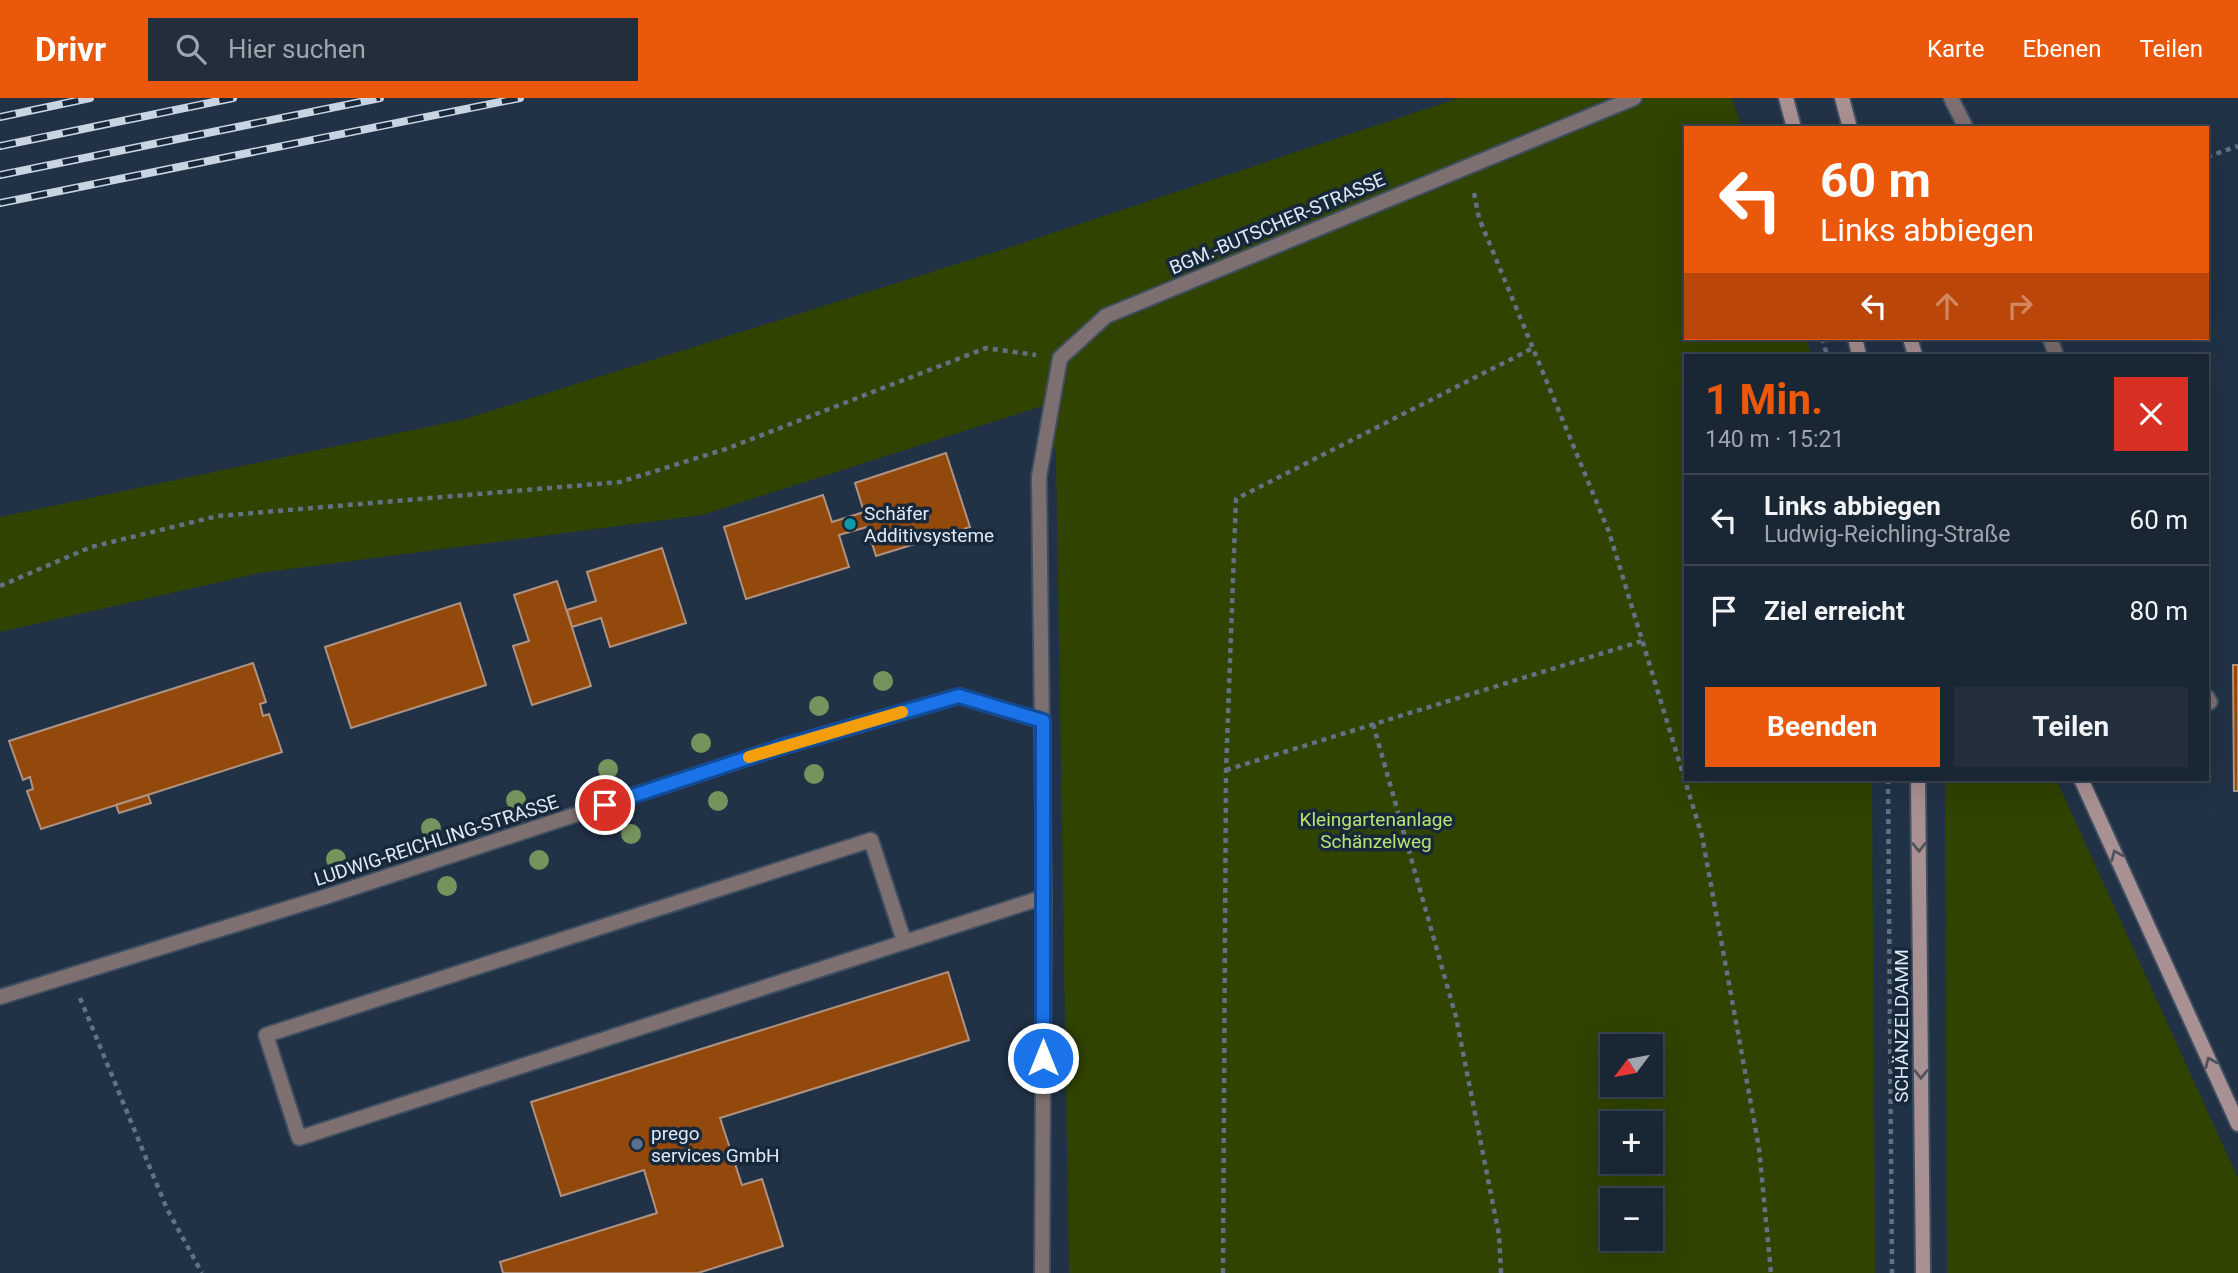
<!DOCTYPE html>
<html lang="de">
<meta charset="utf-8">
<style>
body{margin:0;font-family:Roboto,sans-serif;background:#222e3c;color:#f1f3f6;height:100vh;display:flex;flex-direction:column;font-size:26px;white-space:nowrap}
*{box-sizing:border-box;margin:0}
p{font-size:23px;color:#9fa5ac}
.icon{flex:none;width:38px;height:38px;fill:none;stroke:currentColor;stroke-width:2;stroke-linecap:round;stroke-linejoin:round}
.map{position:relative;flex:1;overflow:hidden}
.side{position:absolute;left:1684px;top:256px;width:525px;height:427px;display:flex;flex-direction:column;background:#192634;border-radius:0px;box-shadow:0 7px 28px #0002,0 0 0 2px #37434f}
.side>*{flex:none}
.banner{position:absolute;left:1684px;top:28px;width:525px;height:214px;border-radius:0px;box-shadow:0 7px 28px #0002,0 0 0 2px #37434f;background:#ea580c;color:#fff;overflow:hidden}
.needle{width:46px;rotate:238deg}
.controls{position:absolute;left:1600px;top:936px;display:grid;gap:14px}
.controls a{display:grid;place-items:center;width:63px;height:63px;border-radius:0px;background:#192634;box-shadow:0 7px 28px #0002,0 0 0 2px #37434f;font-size:35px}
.pin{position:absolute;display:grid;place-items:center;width:60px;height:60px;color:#fff;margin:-30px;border:4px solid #fff;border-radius:50%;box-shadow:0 2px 7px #0007}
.me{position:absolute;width:77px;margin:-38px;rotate:0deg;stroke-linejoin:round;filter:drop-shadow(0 0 5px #0008)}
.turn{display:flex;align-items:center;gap:24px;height:147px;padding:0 21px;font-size:32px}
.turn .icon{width:91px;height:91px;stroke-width:2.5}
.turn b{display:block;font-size:49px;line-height:60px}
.lanes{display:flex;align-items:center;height:66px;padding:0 21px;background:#0003;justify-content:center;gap:35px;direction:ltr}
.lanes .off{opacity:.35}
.round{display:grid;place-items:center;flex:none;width:74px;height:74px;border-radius:0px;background:#222e3c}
.headline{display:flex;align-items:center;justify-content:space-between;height:119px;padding:0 21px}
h1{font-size:42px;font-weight:700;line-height:52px;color:#ea580c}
.action{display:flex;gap:14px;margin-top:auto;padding:14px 21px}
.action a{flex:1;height:80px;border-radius:0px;background:#ea580c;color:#fff;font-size:28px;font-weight:700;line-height:80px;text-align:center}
.action a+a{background:#222e3c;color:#f1f3f6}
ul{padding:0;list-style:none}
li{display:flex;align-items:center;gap:21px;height:91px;padding:0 21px;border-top:2px solid #37434f}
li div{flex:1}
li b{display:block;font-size:26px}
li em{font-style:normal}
header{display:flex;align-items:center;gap:42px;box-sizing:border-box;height:98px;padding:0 35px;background:#ea580c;color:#fff}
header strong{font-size:33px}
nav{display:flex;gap:38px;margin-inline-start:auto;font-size:24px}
.search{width:490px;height:63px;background:#222e3c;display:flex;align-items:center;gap:18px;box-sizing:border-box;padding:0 24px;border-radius:0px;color:#9fa5ac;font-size:26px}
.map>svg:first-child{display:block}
.green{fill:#304301;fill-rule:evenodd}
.building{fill:#93490b;stroke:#af9382;stroke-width:2}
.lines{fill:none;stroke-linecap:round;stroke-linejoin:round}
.service-casing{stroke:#3f4f62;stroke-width:18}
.minor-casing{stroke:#3f4f62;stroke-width:18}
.secondary-casing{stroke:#3f4f62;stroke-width:18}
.path{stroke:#627183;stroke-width:4.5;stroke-dasharray:5 5;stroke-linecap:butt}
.service{stroke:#7e6f70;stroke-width:14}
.minor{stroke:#7e6f70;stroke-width:14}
.secondary{stroke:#a99193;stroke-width:14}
.rail-casing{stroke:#c8d4e1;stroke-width:8}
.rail{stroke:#17283b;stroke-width:5;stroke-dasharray:16;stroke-linecap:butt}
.tree{fill:#75935d}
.oneway{stroke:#51525e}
.route-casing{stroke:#114b97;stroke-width:18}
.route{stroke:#1a73e8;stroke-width:12}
.slow{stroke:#f59e0b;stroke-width:12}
.culture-dot{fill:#0f9aa8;stroke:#17283b;stroke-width:2.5}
.service-dot{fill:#5c6f8a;stroke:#17283b;stroke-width:2.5}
.labels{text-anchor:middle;stroke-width:7;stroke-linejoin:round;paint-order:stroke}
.street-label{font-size:19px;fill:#dee9f6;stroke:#17283b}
.poi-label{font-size:19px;fill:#dee9f6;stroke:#17283b;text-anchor:start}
.park-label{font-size:19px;fill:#b9e270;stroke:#17283b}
</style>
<header>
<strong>Drivr</strong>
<div class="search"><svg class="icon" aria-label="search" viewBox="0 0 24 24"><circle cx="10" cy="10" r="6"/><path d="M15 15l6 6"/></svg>Hier suchen</div>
<nav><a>Karte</a><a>Ebenen</a><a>Teilen</a></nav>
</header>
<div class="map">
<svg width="2238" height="1175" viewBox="0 0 2238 1175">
<rect width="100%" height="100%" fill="#213246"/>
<g class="green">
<path d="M1459,0H1732L1742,30H1685V240H1806L1811,257H1685V681H1872L1875,1175H1069L1056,356L1042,308L702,417L259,475L0,534V419L465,321L1017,147ZM1612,948H1650V987H1612ZM1612,1026H1650V1064H1612ZM1612,1102H1650V1141H1612Z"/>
<path d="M1945,681H2056L2238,1080V1175H1947Z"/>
</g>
<g class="building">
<path d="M946,355L970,429L876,458L867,429L839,437L849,469L746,501L724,429L823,397L832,424L864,414L855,385Z"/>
<path d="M662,450L686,525L610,549L601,520L572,529L567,512L596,503L587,474Z"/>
<path d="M557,483L591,588L532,607L513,548L529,543L514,497Z"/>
<path d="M460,505L486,587L351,630L325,549Z"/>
<path d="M253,565L266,604L260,606L263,618L269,616L282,654L41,731L27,693L33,691L30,679L23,682L9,643Z"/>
<path d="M2233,567H2238V693H2234Z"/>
<path d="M148,697L151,705L119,715L116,707Z"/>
<path d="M948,874L969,942L720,1020L742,1087L762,1081L783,1148L698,1175H503L500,1164L657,1115L644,1072L561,1098L531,1004Z"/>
</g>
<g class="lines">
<g class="service-casing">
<g id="service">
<path d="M1951,0L1966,30"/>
<path d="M2050,240L2056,257"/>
<path d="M1039,379L1060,260L1106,218L1634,0"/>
<path d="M2207,599L2210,604"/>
<path d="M904,843L871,742L266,937L299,1040L1044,799"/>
</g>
</g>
<g class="minor-casing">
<g id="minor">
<path d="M1039,379L1044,799L1042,1175"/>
<path d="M0,899L328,798L781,649L959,598L1043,623"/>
</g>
</g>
<g class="secondary-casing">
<g id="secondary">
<path d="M1786,0L1794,30"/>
<path d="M1842,0L1850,30"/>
<path d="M1855,240L1859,257"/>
<path d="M1910,240L1915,257"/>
<path d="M1918,681L1923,1175"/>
<path d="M2081,681L2238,1026"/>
</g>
</g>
<g class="path">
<path d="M2207,59L2238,48"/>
<path d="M1474,95L1479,120L1609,434L1702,738L1759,1050L1771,1175"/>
<path d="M1822,240L1827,257"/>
<path d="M0,488L91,449L218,418L620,384L726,351L986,250L1036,257"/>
<path d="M1373,626L1456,919L1499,1137L1501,1175"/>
<path d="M1226,672L1642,543"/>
<path d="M1888,681L1892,1175"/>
<path d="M80,900L167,1111L202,1175"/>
<path d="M1223,1175L1226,672L1236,401L1533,250"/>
</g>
<use href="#service" class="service"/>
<use href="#minor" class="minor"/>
<use href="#secondary" class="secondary"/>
<g class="rail-casing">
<g id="rail">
<path d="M0,19L90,0"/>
<path d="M0,48L233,0"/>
<path d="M0,77L380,0"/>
<path d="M0,105L520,0"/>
</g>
</g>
<use href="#rail" class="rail"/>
</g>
<g class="tree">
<circle cx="883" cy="583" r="10"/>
<circle cx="819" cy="608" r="10"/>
<circle cx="701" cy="645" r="10"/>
<circle cx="608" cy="671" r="10"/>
<circle cx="814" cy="676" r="10"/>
<circle cx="516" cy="702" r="10"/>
<circle cx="718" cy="703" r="10"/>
<circle cx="431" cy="730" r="10"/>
<circle cx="631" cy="736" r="10"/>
<circle cx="336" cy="761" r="10"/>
<circle cx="539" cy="762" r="10"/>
<circle cx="447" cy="788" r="10"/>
</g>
<defs><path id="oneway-chevron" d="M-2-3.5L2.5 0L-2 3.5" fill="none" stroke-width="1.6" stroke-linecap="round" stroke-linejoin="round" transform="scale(1.75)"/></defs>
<g class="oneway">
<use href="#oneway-chevron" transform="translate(1919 749) rotate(90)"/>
<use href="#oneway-chevron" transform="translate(2116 757) rotate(-114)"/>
<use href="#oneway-chevron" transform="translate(2210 964) rotate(-114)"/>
<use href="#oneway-chevron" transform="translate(1921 976) rotate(90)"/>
</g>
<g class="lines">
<g class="route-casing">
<path id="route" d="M605,707L781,649L959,598L1043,623V960"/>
</g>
<use href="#route" class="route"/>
<path class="slow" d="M749,659L902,614"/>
</g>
<circle class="culture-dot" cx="850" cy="426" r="7"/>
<circle class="service-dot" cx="637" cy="1046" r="7"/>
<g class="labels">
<g class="street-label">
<text transform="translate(1277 125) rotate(-23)" y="7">BGM.-BUTSCHER-STRASSE</text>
<text transform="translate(436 742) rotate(-18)" y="7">LUDWIG-REICHLING-STRASSE</text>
<text transform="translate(1901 928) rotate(-90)" y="7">SCHÄNZELDAMM</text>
</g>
<g class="poi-label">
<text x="864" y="422">Schäfer<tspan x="864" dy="22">Additivsysteme</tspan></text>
<text x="651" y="1042">prego<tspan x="651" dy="22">services GmbH</tspan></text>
</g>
<g class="park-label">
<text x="1376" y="728">Kleingartenanlage<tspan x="1376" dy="22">Schänzelweg</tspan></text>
</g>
</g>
</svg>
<div class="controls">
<a><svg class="needle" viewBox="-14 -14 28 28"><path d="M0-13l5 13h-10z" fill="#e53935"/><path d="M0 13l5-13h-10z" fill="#9fa5ac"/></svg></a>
<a>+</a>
<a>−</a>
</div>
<div class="pin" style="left:605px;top:707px;background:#d93025"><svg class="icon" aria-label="arrive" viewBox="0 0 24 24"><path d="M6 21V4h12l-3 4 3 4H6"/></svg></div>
<svg class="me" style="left:1043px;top:960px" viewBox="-20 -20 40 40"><circle r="17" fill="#1a73e8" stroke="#fff" stroke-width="3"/><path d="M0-11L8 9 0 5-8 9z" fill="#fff"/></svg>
<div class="banner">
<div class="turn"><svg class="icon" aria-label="left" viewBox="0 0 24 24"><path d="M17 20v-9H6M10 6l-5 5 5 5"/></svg><div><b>60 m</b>Links abbiegen</div></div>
<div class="lanes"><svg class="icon" aria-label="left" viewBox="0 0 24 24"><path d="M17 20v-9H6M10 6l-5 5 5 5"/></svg><svg class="icon off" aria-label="ahead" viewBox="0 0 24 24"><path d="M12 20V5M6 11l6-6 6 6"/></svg><svg class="icon off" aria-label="right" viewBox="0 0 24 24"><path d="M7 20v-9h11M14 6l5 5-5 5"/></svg></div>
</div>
<section class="side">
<div class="headline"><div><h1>1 Min.</h1><p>140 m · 15:21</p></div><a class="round" style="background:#d93025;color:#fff"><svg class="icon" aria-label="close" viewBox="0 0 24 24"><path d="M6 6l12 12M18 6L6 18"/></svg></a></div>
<ul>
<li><svg class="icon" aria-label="left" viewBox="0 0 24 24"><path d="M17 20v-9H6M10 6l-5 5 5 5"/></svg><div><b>Links abbiegen</b><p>Ludwig-Reichling-Straße</p></div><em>60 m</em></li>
<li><svg class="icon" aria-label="arrive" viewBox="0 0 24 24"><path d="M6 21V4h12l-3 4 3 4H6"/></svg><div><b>Ziel erreicht</b></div><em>80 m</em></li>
</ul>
<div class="action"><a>Beenden</a><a>Teilen</a></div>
</section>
</div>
